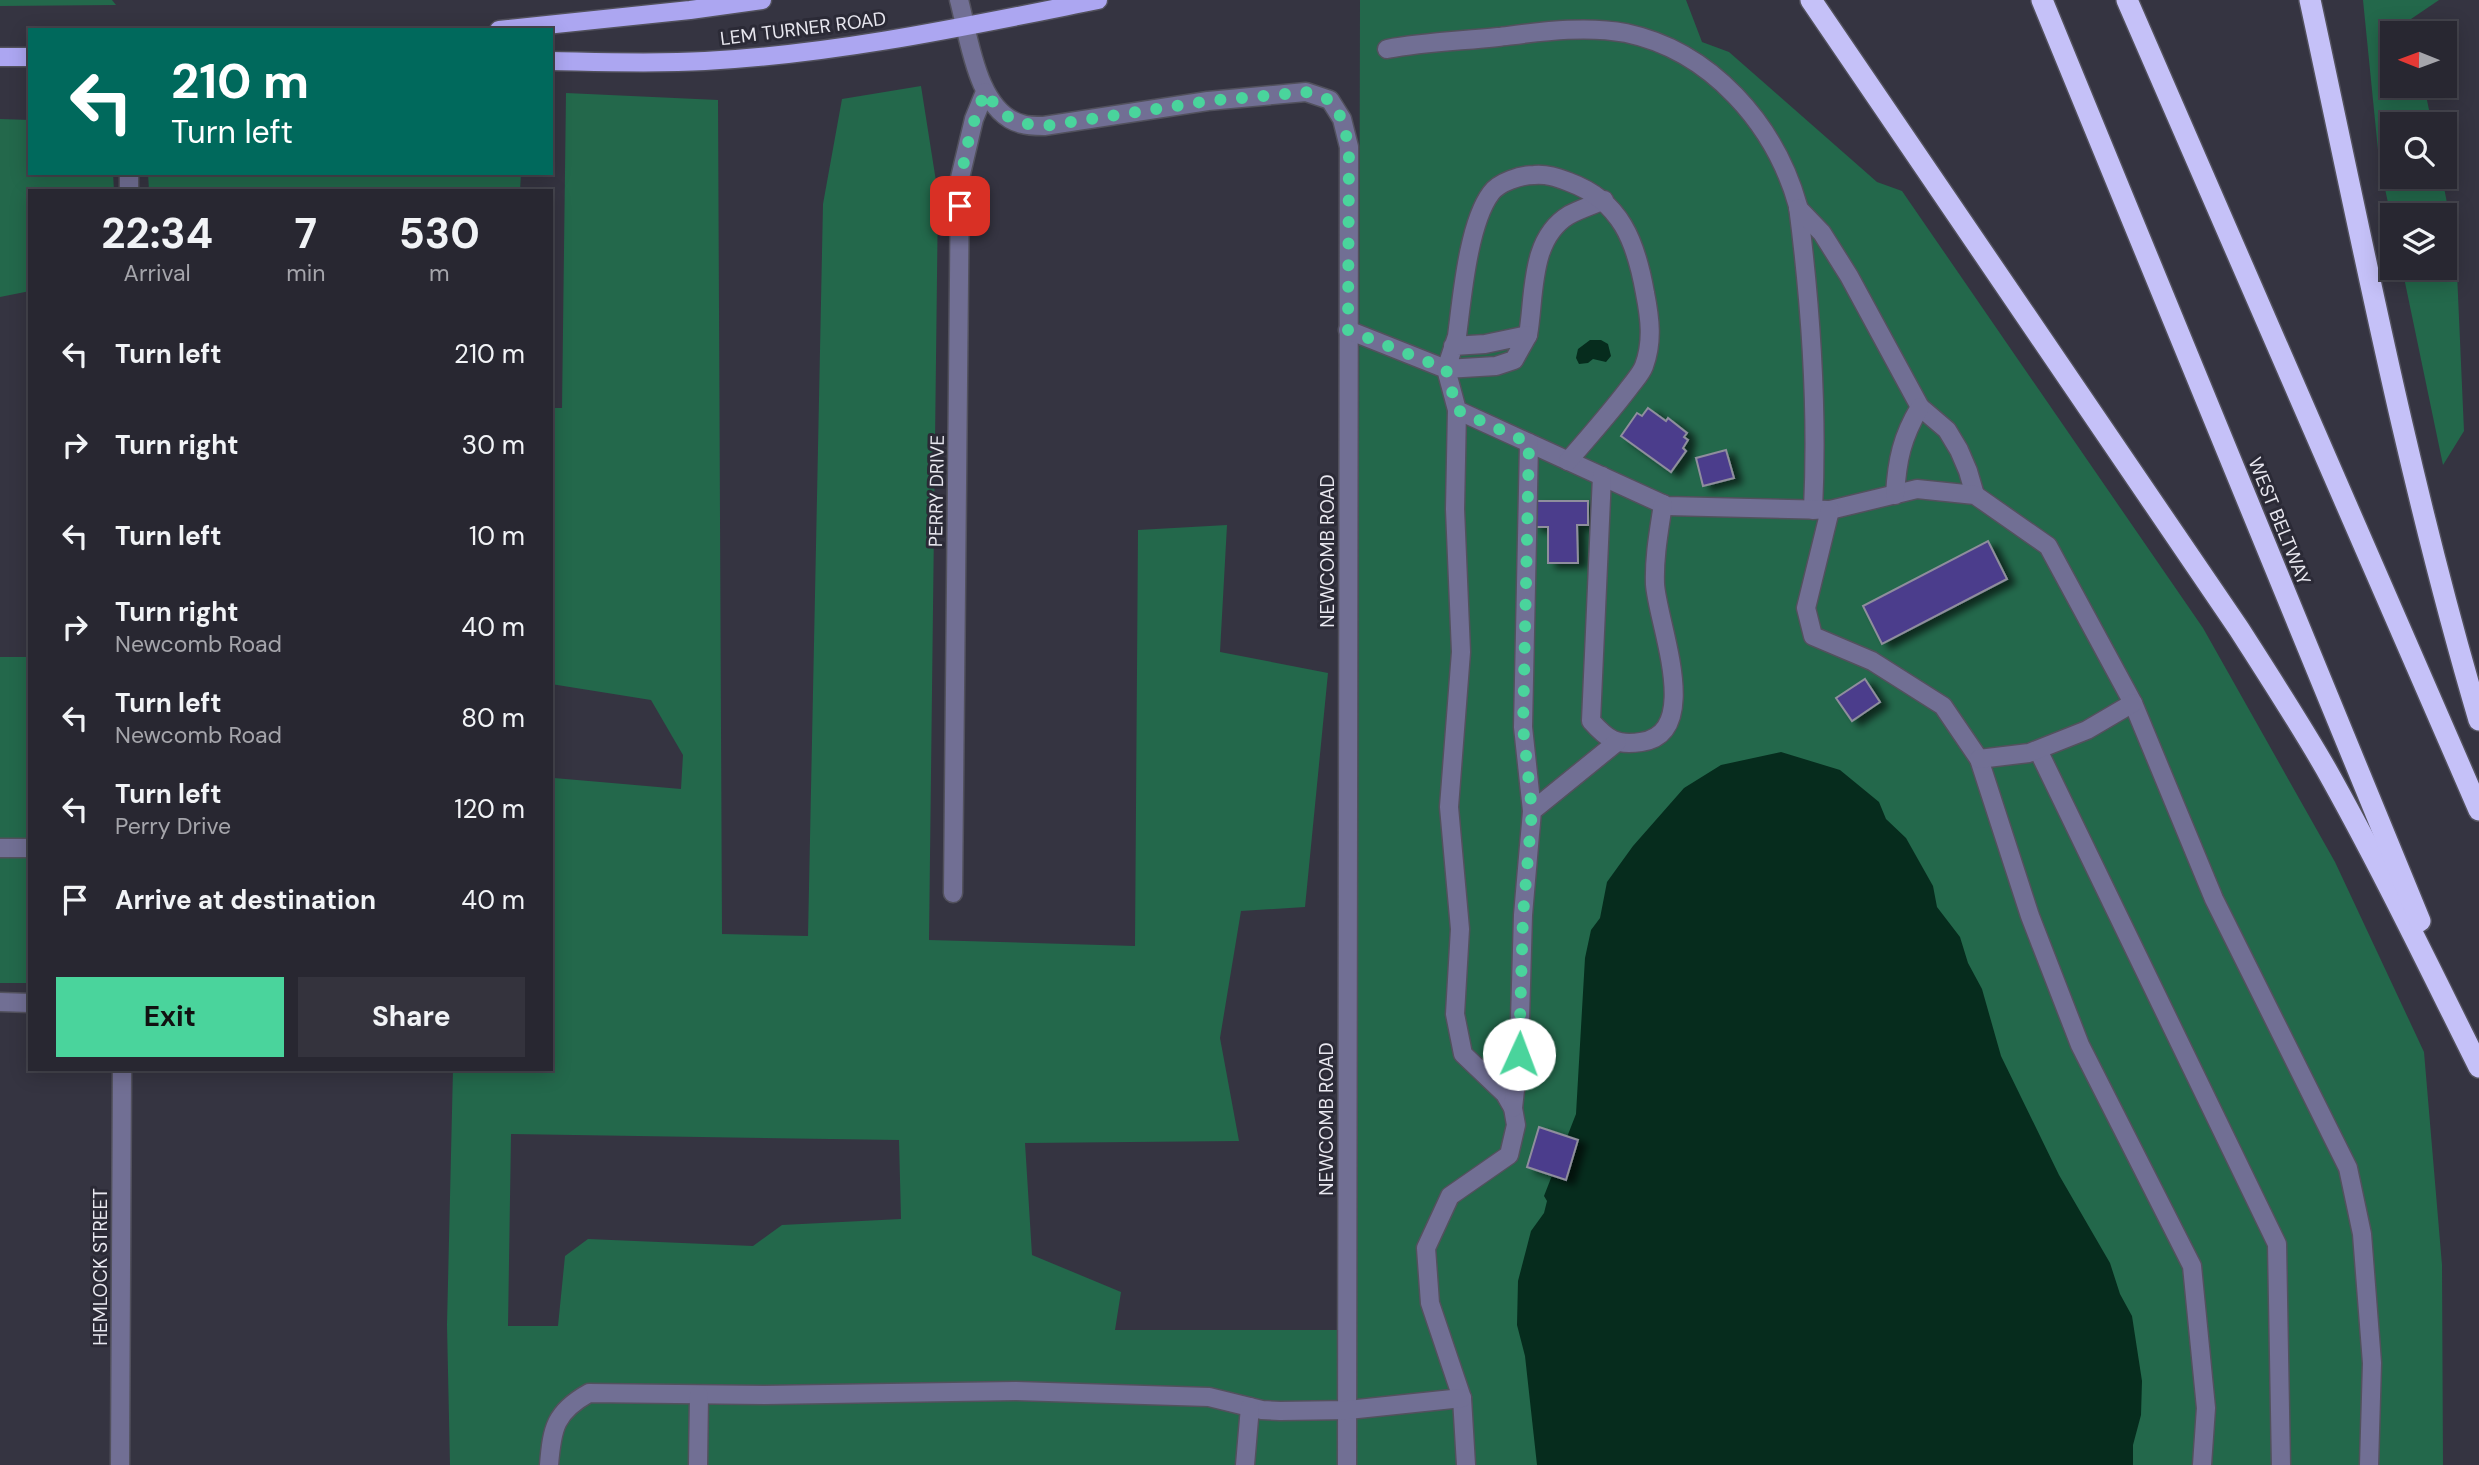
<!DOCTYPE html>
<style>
body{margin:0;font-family:"DM Sans",sans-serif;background:#34333d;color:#f1f3f6;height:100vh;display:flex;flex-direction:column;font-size:26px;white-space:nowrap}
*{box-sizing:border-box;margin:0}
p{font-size:23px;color:#a5a5ab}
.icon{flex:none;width:38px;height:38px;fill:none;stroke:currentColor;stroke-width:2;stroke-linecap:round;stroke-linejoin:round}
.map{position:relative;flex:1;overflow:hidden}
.drawer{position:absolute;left:28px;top:189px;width:525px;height:882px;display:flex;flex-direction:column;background:#282731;border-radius:0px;box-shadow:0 4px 18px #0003,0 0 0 2px #44444d}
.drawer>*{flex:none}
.guide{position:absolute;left:28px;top:28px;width:525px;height:147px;border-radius:0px;box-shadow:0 4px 18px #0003,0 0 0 2px #44444d;background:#00695c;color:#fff;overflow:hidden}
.needle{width:46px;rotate:271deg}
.buttons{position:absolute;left:2380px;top:21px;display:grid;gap:14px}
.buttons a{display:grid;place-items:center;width:77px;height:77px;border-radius:0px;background:#282731;box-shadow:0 4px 18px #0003,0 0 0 2px #44444d;font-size:35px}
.pin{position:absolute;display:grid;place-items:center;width:60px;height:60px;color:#fff;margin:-30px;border-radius:14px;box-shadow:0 4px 10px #0006}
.me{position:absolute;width:77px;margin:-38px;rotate:2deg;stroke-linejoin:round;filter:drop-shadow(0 0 5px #0008)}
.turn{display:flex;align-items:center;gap:24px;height:147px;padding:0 28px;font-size:32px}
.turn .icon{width:91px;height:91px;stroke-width:2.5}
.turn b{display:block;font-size:49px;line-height:60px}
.eta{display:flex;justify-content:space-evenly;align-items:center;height:119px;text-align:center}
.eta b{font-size:42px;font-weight:700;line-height:49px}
.cta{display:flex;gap:14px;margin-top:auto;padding:14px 28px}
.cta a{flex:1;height:80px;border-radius:0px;background:#4ad49c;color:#111;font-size:28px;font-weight:700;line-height:80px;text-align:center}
.cta a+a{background:#34333d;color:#f1f3f6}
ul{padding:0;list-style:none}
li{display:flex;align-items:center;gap:21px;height:91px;padding:0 28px}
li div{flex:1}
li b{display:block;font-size:26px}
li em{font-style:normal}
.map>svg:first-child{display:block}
.green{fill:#23684b;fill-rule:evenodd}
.water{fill:#062c1d}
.building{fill:#4b3d8c;stroke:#8f8e9d;stroke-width:2;filter:url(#shadow)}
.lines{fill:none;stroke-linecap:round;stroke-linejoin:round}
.minor-casing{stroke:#52515d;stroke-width:21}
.major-casing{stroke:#52515d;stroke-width:21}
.highway-casing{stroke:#52515d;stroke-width:24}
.minor{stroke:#716f94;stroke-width:18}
.major{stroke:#aca6f1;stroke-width:18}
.highway{stroke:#c5c1f8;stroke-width:21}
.route{stroke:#4ad49c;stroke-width:12;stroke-dasharray:0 21.6}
.labels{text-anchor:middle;stroke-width:6;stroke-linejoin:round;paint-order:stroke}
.street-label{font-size:19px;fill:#e8e7ef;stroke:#2b2a36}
</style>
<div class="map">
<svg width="2479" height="1465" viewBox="0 0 2479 1465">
<defs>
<filter id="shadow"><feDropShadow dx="8" dy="4.5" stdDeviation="3.5" flood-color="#0009"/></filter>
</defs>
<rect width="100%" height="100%" fill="#353441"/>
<g class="green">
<path d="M0,0H112L116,5L0,6Z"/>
<path d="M1360,0H1686L1702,42L1729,52L1877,182L1902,191L2203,628L2335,862L2424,1052L2442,1265L2443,1465H450L447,1325L453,1069H551V808L554,778L681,789L683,755L651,700L551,684V408H562L566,93L718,100L722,934L808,936L823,204L842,99L921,86L938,194L929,940L1135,946L1138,530L1227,525L1220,652L1328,673L1305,907L1241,911L1220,1038L1239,1141L1025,1143L1032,1255L1121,1292L1115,1330H1357ZM511,1134L899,1140L901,1219L782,1225L753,1246L588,1239L565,1256L558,1326H508Z"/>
<path d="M2363,0H2439L2411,19L2414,33H2392V86H2424L2432,124H2392V177H2442L2456,250L2464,431L2443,465L2402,268H2445V215H2392V222L2379,160Z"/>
<path d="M0,119L30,120V173H113L114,191H30V291L0,297Z"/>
<path d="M148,173H521L520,191H149Z"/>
<rect x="0" y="657" width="30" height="326"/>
</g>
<g class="water">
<path d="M1590,340H1601L1608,344L1611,356L1606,362L1593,359L1588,363L1579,364L1576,358L1578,349Z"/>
<path d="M1781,752L1840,770L1879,802L1886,819L1906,838L1933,886L1937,907L1960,937L1968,963L1982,989L2001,1056L2059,1175L2110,1263L2120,1294L2132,1316L2142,1381L2141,1415L2133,1445V1465H1537L1525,1356L1517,1325L1518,1281L1531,1231L1544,1213L1547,1201L1544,1196L1576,1114L1585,958L1591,930L1600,918L1607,882L1633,846L1684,788L1721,765Z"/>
</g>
<g class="building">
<path d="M1648,408L1666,421L1668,418L1687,433L1684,437L1688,440L1683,448L1686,451L1671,472L1621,436L1637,413L1642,416Z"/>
<path d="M1726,450L1734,478L1703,486L1696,458Z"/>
<path d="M1533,501H1588V525H1577L1578,563H1548V527H1534Z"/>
<path d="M1988,541L2007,579L1882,644L1863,606Z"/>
<path d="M1865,679L1880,702L1852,721L1836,698Z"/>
<path d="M1539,1127L1578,1140L1566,1180L1527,1167Z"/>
</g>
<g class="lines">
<g class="minor-casing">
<g id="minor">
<path d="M959,0C969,37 977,113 1022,124C1028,126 1037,126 1044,126L1208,101L1306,92L1330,100L1342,119L1349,147L1347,1465"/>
<path d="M1387,49C1424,42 1461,41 1498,37C1539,32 1584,25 1626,33C1711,51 1775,124 1798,206C1811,307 1818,408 1813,510"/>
<path d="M129,191V173"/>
<path d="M1798,208L1822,233L1849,276L1920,407L1947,430L1959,450L1968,471L1975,495"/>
<path d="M1348,330L1446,369L1457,410L1667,506L1830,510L1917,489L1975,495L2048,546L2133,703L2214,899L2348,1168L2362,1234L2372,1363L2369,1465"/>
<path d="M1528,335C1535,296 1529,239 1569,215C1580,209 1593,205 1604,200"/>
<path d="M1453,346L1485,344L1528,335L1514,360L1496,366L1446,369L1457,336C1462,298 1468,224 1491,193C1499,182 1521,175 1534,175C1547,174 1556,177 1569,182C1621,201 1636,242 1645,293C1650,318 1653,342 1644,366C1641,374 1634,381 1629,388C1610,413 1589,437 1568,461"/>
<path d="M1457,410L1455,509L1461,652L1449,807L1460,929L1455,1014L1463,1054L1505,1094L1513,1108L1516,1125L1509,1155L1450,1196L1426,1248L1430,1303L1462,1398L1466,1465"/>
<path d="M1529,443L1523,727L1532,811"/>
<path d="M1602,476L1591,721C1607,739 1616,746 1641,742C1704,733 1657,622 1655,584C1654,557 1659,531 1663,504"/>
<path d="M1895,495C1897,460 1902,437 1920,407"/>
<path d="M1830,510L1806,608L1813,636L1872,661L1943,706L1979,759L2030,916L2080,1045L2192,1266L2206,1408L2202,1465"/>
<path d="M2038,750L2277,1244L2281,1465"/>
<path d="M1979,759L2029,753L2087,730L2133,703"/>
<path d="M0,848H30"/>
<path d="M953,893L960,178L974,119L985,92"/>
<path d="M0,1002L30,1003"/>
<path d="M1513,1108L1519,1054L1523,915L1532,811L1617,742"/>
<path d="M120,1465L122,1069"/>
<path d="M549,1465C552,1428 555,1412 589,1393L765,1395L1015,1391L1209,1397L1262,1410L1280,1411L1348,1410L1462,1398"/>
<path d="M698,1465L699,1395"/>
<path d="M1245,1465L1250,1407"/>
</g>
</g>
<g class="major-casing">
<g id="major">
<path d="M499,30L690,10L762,0"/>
<path d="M0,57H30"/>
<path d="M551,61C602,62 654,64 705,61C838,54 968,26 1098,0"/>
</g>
</g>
<g class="highway-casing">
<g id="highway">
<path d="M1811,0L2239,629C2269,676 2299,722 2326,769C2381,867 2429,967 2479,1067"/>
<path d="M2042,0L2420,921"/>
<path d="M2127,0L2479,810"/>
<path d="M2310,0C2362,241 2409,483 2479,720"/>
</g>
</g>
<use href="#minor" class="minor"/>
<use href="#major" class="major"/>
<use href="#highway" class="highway"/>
</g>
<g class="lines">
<path class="route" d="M960,206C960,166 970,128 985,92C1005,118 1011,123 1044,126L1208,101L1306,92L1330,100L1342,119L1349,147L1348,330L1446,369L1457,410L1529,443L1523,727L1532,811L1523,915L1519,1054"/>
</g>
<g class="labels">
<g class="street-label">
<text transform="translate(803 28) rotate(-7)" y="7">LEM TURNER ROAD</text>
<text transform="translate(936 491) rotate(-89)" y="7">PERRY DRIVE</text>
<text transform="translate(2280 521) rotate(68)" y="7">WEST BELTWAY</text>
<text transform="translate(1327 551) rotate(-90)" y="7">NEWCOMB ROAD</text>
<text transform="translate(1326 1119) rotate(-90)" y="7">NEWCOMB ROAD</text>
<text transform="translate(100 1267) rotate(-90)" y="7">HEMLOCK STREET</text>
</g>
</g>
</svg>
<div class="buttons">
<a><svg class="needle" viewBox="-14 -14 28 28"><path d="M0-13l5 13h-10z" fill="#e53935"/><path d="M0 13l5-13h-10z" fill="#a5a5ab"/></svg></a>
<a><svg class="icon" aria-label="search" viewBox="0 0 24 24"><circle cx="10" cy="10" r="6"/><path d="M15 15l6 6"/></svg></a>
<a><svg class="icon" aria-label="layers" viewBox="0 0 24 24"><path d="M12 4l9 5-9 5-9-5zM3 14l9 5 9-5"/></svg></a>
</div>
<div class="pin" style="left:960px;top:206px;background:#d93025"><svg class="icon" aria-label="arrive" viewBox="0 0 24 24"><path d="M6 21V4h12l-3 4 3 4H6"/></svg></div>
<svg class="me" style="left:1519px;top:1054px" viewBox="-20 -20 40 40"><circle r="19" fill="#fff"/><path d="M0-13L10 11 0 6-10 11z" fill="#4ad49c"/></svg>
<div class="guide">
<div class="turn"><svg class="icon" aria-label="left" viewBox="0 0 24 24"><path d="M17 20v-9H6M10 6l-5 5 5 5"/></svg><div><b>210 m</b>Turn left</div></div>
</div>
<section class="drawer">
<div class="eta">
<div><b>22:34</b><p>Arrival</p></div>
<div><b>7</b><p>min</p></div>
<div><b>530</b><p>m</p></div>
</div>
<ul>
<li><svg class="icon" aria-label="left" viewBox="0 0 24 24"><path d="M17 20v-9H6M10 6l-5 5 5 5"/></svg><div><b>Turn left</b></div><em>210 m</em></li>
<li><svg class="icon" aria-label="right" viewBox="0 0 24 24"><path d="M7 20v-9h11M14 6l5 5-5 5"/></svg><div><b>Turn right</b></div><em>30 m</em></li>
<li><svg class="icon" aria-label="left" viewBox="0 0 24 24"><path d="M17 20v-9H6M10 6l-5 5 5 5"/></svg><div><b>Turn left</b></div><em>10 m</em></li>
<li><svg class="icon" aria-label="right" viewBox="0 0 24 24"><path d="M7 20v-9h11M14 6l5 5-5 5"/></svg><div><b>Turn right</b><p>Newcomb Road</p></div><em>40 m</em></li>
<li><svg class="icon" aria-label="left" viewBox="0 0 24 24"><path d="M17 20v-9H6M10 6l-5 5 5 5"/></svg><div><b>Turn left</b><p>Newcomb Road</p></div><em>80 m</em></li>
<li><svg class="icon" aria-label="left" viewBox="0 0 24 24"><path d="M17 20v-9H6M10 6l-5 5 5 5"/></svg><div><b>Turn left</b><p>Perry Drive</p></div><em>120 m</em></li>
<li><svg class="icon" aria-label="arrive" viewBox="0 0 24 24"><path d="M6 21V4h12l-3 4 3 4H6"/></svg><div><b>Arrive at destination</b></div><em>40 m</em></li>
</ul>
<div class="cta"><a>Exit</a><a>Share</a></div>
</section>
</div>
